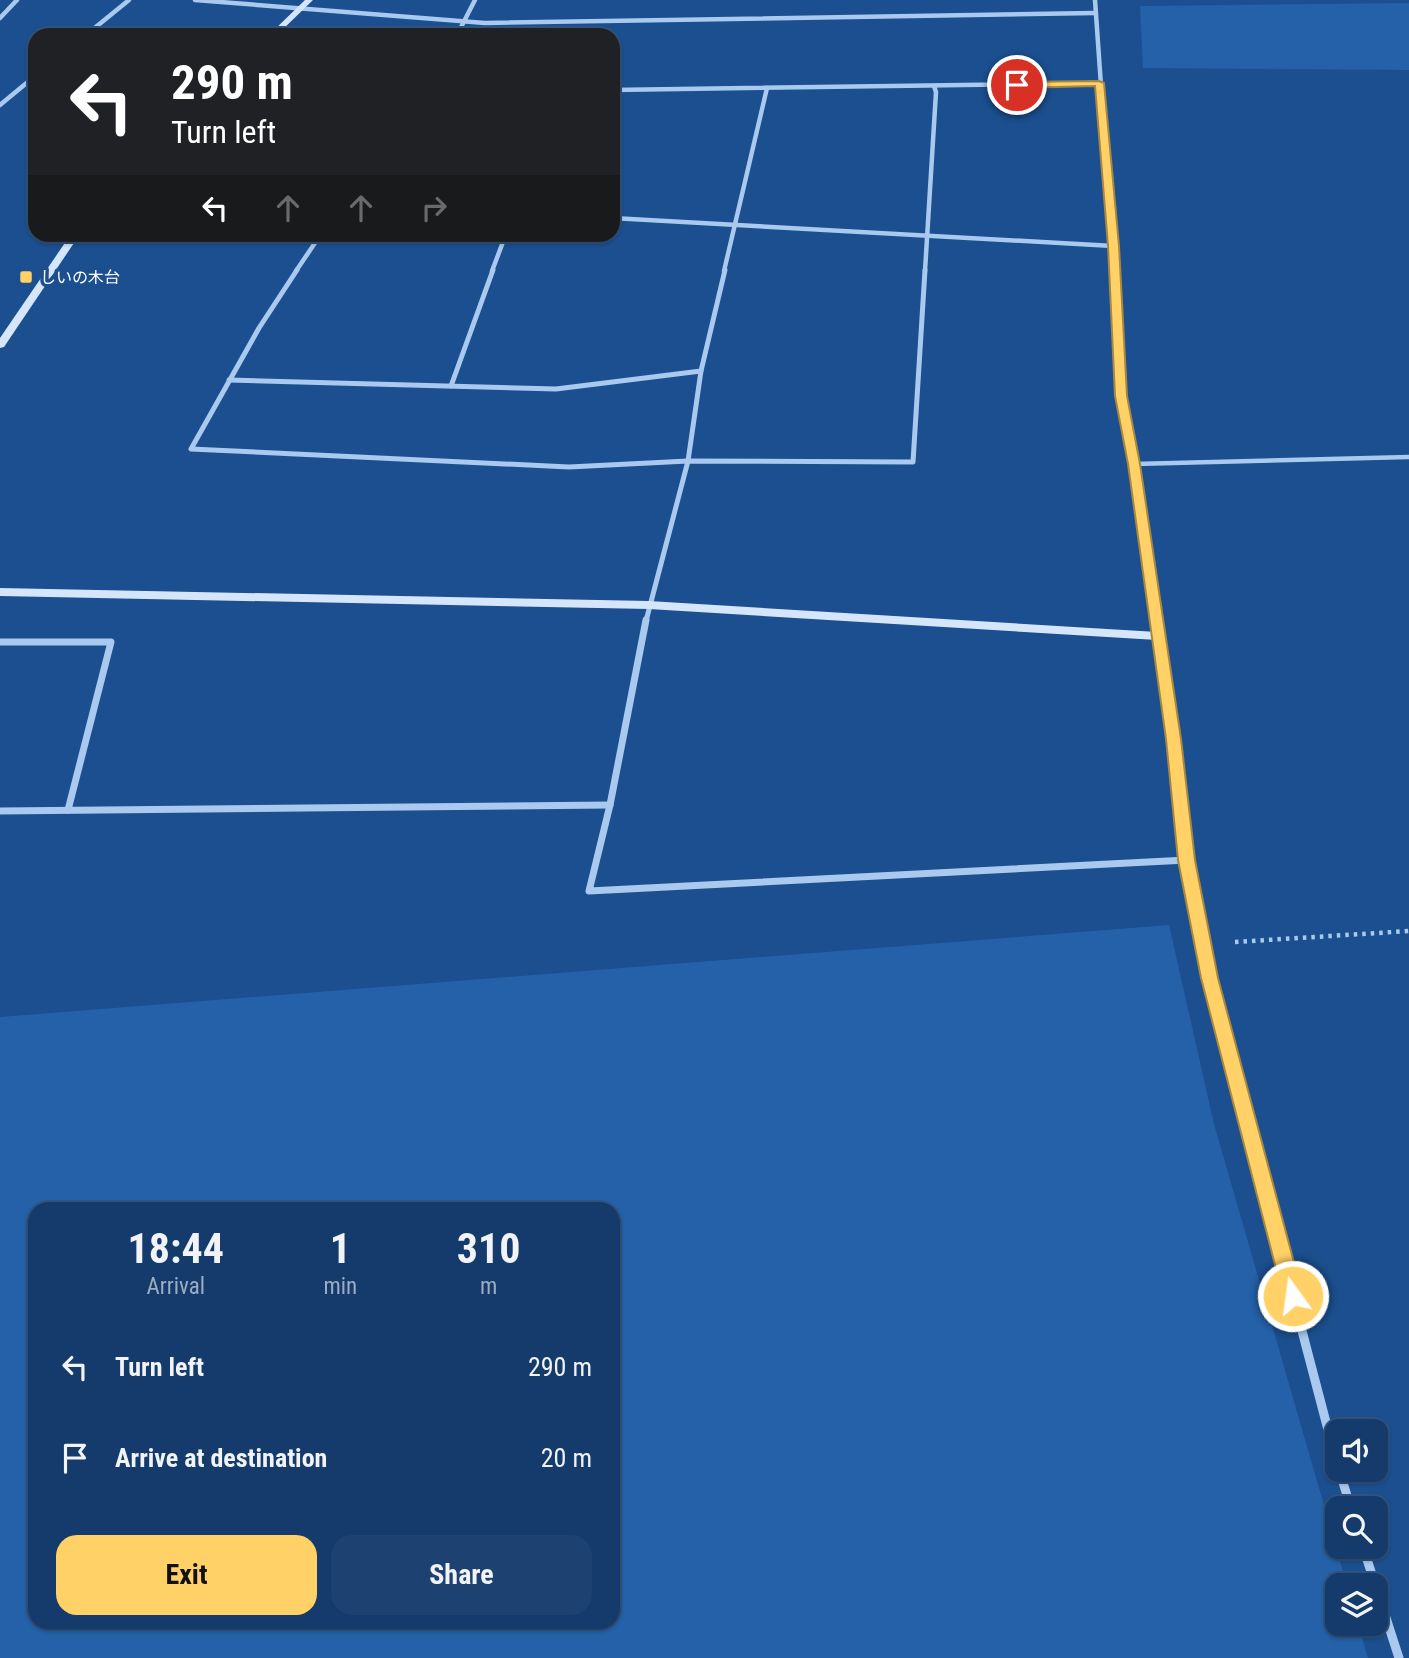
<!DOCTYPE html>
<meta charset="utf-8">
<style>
body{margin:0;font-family:"Roboto Condensed","Noto Sans JP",sans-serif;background:#1d4271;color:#f1f3f6;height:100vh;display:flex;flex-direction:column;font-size:26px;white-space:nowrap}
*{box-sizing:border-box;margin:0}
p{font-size:23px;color:#9dadc1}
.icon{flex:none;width:38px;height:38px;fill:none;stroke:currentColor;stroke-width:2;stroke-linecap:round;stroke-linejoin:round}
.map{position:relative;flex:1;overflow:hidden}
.side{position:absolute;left:28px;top:1202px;width:592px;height:427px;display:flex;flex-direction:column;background:#143b6b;border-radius:21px;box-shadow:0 2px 5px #0004,0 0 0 2px #33557e}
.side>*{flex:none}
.hud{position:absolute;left:28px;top:28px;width:592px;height:214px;border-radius:21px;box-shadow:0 2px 5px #0004,0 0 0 2px #33557e;background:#202124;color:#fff;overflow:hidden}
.controls{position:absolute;left:1325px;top:1419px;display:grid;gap:14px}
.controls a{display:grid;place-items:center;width:63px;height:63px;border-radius:14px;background:#143b6b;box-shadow:0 2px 5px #0004,0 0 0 2px #33557e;font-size:35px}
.pin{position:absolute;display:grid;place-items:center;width:60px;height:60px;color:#fff;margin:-30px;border:4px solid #fff;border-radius:50%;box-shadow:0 2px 7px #0007}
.me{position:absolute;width:77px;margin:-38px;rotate:346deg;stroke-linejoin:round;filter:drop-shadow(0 0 5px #0008)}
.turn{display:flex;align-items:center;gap:24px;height:147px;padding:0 28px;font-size:32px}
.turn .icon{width:91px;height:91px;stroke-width:2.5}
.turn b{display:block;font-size:49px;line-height:60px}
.lanes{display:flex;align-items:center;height:66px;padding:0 28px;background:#0003;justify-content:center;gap:35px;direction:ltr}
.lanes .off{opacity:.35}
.eta{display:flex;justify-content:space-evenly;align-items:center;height:119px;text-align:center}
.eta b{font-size:42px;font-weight:700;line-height:49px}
.primary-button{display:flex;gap:14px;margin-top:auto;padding:14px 28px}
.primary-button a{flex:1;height:80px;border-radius:21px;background:#ffd166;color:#111;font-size:28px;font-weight:700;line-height:80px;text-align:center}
.primary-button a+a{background:#1d4271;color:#f1f3f6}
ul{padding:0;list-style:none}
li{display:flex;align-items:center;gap:21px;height:91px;padding:0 28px}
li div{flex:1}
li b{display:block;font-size:26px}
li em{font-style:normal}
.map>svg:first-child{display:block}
.green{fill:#2461a8;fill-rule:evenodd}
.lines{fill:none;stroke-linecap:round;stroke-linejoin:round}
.path{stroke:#a9c9ee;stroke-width:4.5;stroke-dasharray:3.5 5;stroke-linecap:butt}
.lane{stroke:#a9c9ee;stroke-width:4.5}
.street-far3{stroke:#a9c9ee;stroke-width:4.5}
.street-far2{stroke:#a9c9ee;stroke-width:5}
.street-far1{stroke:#a9c9ee;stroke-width:7}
.street{stroke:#a9c9ee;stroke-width:9}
.secondary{fill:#d6e6fa;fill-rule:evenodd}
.route{fill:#ffd166;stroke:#a68842;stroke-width:2}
.poi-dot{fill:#ffd166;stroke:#1b4f8f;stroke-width:2.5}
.labels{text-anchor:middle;stroke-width:7;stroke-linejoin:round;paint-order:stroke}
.far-poi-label{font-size:16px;fill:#fff;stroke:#1b4f8f;text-anchor:start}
</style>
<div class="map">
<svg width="1409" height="1658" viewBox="0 0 1409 1658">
<rect width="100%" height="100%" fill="#1b4f8f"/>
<g class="green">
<path d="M1409,3V70L1143,68L1140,6Z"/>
<path d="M1169,925L1214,1124L1347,1585L1337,1586V1624H1358L1368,1658H0V1017ZM35,1209H612V1622H35Z"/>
</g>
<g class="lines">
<path class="path" d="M1235,942L1409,931"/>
<path class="lane" d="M1134,464L1409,457"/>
<g class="street-far3">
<path d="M195,0L485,23L1094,13"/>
<path d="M1095,0L1114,271"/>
<path d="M0,18L17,0"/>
<path d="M86,35L129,0"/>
<path d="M457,35L475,0"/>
<path d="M612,90L1099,83"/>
<path d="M0,105L35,76"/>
<path d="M612,218L1113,246"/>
<path d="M296,271L321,234"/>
<path d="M492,271L506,234"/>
<path d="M724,271L767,88"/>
<path d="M925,271L936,92L934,86"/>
</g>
<g class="street-far2">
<path d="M297,270L259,328L191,449L569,467L688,461L913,462L925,270"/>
<path d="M1114,270L1121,396L1134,464L1157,621"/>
<path d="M229,380L556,389L701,371"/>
<path d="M451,386L493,270"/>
<path d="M646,621L688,461L701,371L725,270"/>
</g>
<g class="street-far1">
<path d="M646,620L610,805L589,891L1187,860"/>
<path d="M1157,620C1168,699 1176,779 1187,859C1197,932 1216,1003 1234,1074"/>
<path d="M0,642H111L68,810"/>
<path d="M0,811L610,805"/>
</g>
<g class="street">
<path d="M1234,1072L1337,1464"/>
<path d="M1339,1470L1351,1508"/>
<path d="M1363,1547L1399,1658"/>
</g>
<g class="secondary">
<path d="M305,0H313L277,35H269Z"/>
<path d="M71,234H80L4,347L0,348V338Z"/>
<path d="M0,588L649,601L1157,632L1163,636L1157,640L649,609L0,596Z"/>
</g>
</g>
<path class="route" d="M1099,81L1104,83L1119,246L1127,396L1140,464L1181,739L1195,860L1218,978L1303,1296L1300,1302L1293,1305L1286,1302L1283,1296L1201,978L1178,860L1166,739L1128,464L1115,396L1108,246L1095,86L1017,88L1012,85L1017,82Z"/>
<rect class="poi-dot" x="19" y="270" width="14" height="14" rx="3.5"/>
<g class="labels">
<g class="far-poi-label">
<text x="40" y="283">しいの木台</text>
</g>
</g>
</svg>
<div class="controls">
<a><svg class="icon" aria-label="sound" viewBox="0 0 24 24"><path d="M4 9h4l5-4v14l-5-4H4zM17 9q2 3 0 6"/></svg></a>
<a><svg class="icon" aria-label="search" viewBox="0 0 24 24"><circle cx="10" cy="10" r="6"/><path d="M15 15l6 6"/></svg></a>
<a><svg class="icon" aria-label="layers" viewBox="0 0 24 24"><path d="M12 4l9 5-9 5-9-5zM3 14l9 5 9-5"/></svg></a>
</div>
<div class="pin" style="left:1017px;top:85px;background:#d93025"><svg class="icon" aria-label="arrive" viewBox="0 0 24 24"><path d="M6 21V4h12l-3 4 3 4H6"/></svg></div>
<svg class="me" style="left:1293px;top:1296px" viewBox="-20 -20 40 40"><circle r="17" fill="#ffd166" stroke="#fff" stroke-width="3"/><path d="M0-11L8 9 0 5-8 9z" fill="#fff"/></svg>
<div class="hud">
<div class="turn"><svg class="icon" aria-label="left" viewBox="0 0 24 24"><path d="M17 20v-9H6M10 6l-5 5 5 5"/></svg><div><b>290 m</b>Turn left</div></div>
<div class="lanes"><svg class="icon" aria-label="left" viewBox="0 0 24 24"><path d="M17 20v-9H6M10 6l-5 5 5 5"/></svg><svg class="icon off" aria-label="ahead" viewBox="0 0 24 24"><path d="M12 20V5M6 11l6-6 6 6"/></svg><svg class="icon off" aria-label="ahead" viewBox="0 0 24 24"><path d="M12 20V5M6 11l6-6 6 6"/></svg><svg class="icon off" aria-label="right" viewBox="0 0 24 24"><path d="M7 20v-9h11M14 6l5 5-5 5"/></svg></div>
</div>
<section class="side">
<div class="eta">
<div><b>18:44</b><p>Arrival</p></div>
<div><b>1</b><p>min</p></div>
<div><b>310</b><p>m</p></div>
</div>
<ul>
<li><svg class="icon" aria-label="left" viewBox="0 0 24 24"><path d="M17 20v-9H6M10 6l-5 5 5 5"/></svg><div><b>Turn left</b></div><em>290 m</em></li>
<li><svg class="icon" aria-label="arrive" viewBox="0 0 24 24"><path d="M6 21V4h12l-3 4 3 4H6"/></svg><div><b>Arrive at destination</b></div><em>20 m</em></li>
</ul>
<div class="primary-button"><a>Exit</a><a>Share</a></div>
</section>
</div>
